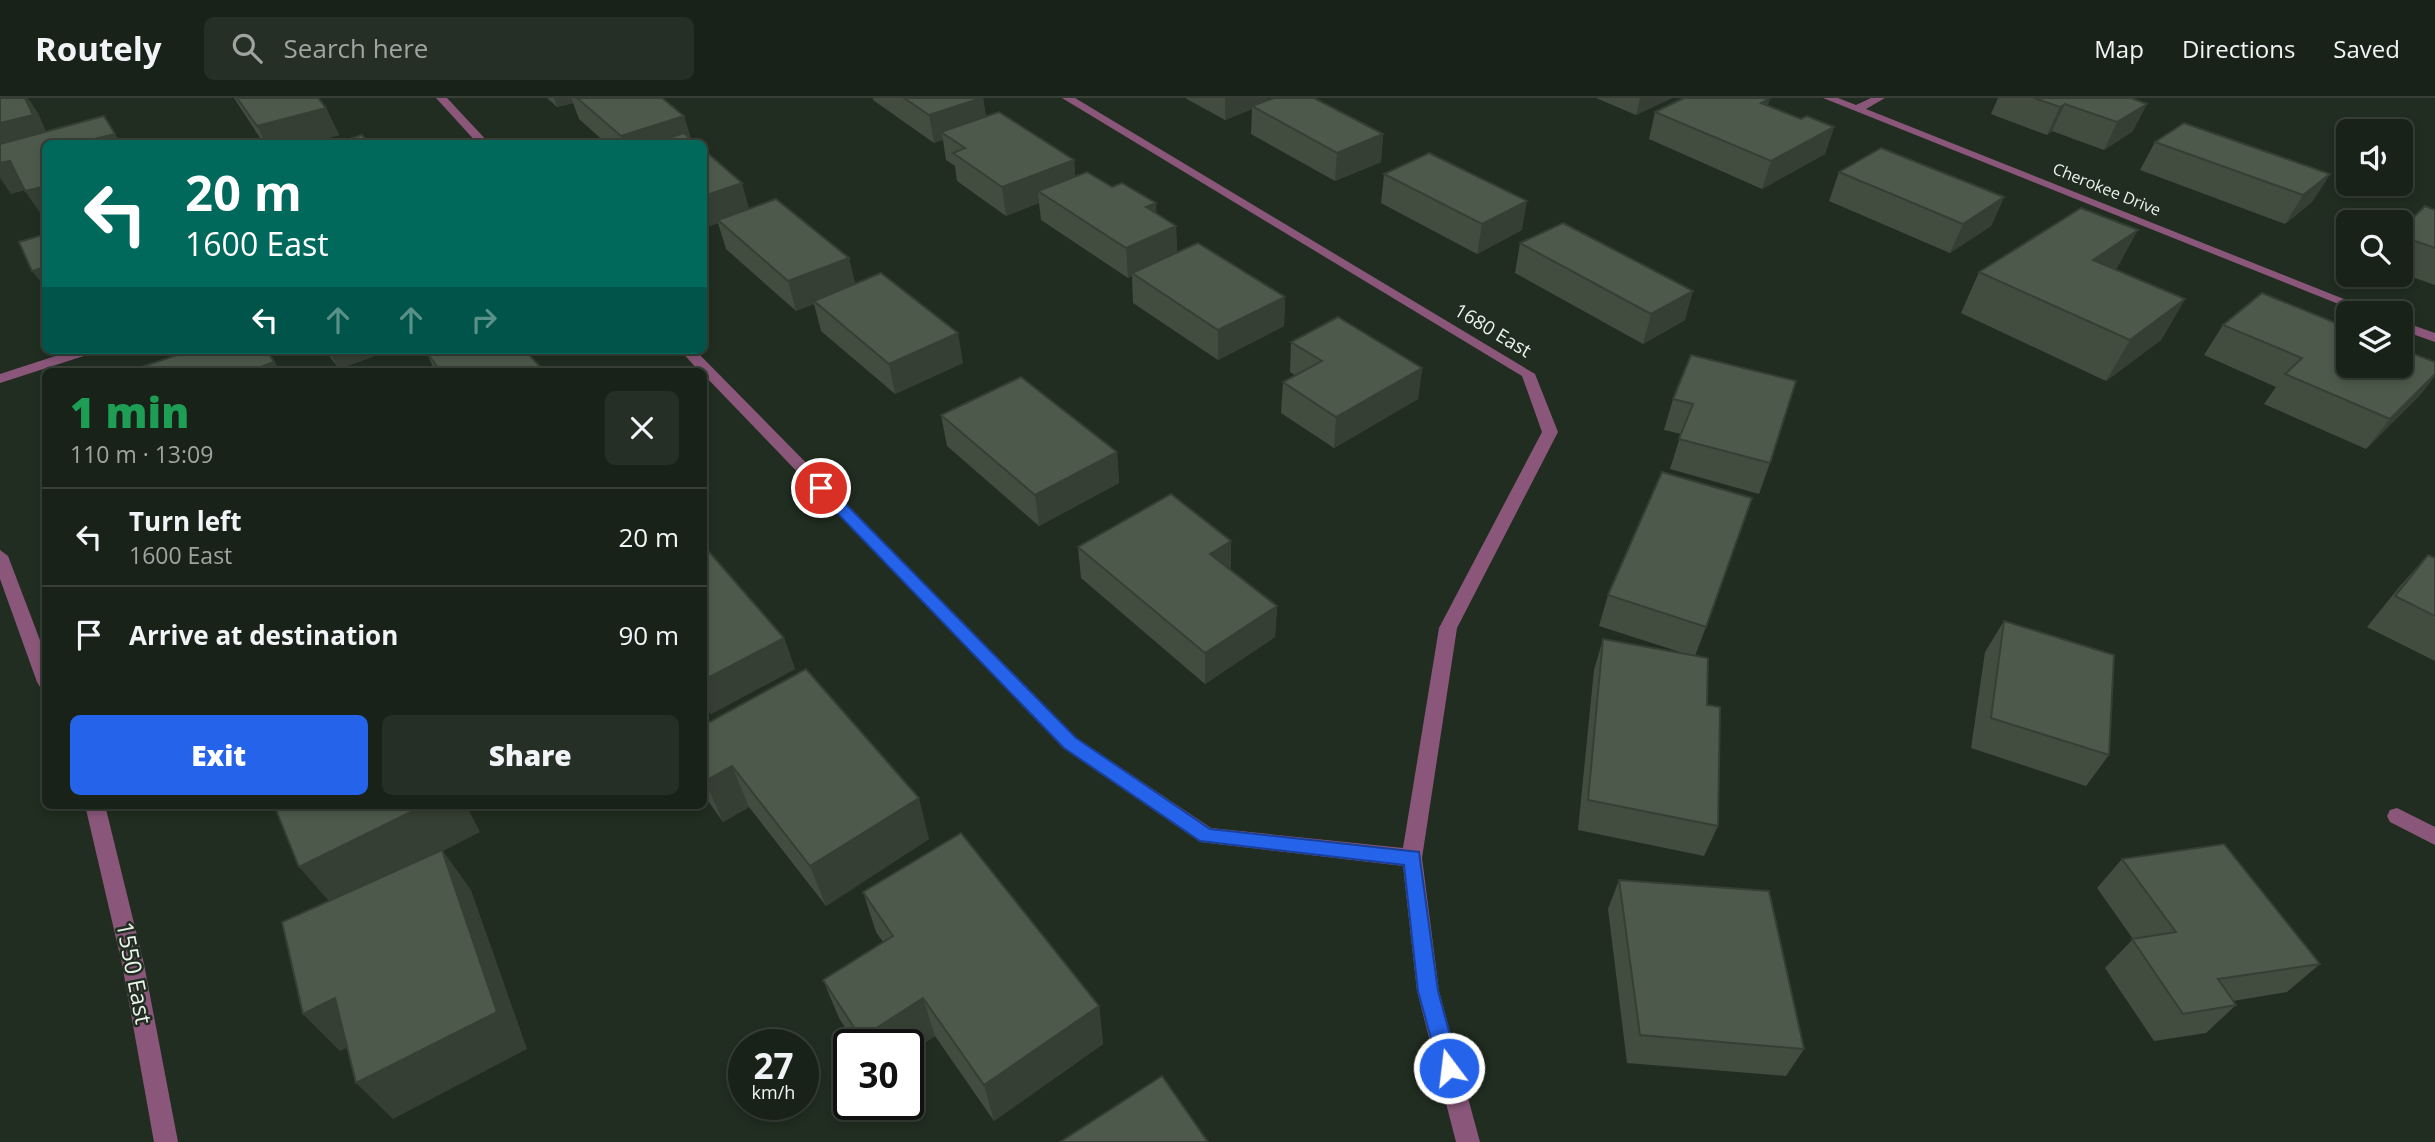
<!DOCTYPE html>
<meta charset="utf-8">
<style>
body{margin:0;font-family:"Open Sans",sans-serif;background:#262f25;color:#f1f3f6;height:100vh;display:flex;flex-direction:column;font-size:26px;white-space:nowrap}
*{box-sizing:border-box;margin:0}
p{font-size:23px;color:#9fa4a2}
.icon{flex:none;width:38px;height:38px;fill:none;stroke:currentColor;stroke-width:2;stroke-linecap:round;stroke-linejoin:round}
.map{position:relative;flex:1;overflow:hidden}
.details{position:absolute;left:42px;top:270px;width:665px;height:441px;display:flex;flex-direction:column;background:#192218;border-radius:10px;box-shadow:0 4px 10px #0003,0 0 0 2px #373f37}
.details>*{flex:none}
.banner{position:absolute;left:42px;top:42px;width:665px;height:214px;border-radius:10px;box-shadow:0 4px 10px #0003,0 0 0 2px #373f37;background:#00695c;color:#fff;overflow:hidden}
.tools{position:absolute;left:2336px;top:21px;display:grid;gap:14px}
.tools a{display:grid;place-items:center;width:77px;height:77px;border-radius:10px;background:#192218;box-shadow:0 4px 10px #0003,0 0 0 2px #373f37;font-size:35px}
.speed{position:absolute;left:728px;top:931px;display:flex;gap:14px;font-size:35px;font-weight:700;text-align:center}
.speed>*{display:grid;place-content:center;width:91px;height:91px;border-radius:50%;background:#192218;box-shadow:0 4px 10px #0003,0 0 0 2px #373f37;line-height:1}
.speed small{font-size:18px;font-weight:400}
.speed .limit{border:4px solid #111;border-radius:10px;background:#fff;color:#111}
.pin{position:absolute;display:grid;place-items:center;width:60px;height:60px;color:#fff;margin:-30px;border:4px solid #fff;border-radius:50%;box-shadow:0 2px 7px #0007}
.me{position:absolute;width:77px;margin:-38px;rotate:345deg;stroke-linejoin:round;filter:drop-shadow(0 0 5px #0008)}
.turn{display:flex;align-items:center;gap:24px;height:147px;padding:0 28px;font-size:32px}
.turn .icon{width:91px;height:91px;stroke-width:2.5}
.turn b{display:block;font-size:49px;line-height:60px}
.lanes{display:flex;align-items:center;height:66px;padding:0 28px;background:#0003;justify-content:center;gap:35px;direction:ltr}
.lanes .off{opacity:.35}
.round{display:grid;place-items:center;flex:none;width:74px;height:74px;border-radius:10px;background:#262f25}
.summary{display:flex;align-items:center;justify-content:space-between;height:119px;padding:0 28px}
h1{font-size:42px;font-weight:800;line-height:52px;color:#1e9e55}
.primary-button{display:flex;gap:14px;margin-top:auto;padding:14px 28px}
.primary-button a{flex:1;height:80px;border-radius:10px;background:#2563eb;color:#fff;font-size:28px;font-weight:800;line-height:80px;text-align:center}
.primary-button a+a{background:#262f25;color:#f1f3f6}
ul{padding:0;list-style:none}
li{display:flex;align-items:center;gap:21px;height:98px;padding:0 28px;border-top:2px solid #373f37}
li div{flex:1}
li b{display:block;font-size:26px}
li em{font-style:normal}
header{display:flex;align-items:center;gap:42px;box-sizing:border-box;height:98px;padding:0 35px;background:#192218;border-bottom:2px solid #373f37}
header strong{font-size:33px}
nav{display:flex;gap:38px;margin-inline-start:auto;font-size:24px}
.search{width:490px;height:63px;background:#262f25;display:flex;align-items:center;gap:18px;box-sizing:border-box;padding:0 24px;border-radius:10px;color:#9fa4a2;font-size:26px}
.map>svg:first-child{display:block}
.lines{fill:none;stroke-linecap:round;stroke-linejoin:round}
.minor{fill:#8a577a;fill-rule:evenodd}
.wall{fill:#424d40}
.shaded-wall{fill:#363f34}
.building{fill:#4d5a4b;stroke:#363f34;stroke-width:2}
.route{fill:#2563eb;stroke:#184099;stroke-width:2}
.labels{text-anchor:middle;stroke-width:5;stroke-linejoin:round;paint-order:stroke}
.far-street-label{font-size:16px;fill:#ebf3ea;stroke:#212d20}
.street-label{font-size:19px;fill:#ebf3ea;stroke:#212d20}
.near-street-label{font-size:23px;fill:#ebf3ea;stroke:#212d20}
</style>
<header>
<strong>Routely</strong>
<div class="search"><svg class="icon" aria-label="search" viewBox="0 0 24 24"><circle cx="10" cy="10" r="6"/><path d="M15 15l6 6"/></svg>Search here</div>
<nav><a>Map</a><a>Directions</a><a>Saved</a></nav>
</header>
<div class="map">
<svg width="2435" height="1044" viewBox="0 0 2435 1044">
<rect width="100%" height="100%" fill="#212d20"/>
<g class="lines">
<g class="minor">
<path d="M436,0H447L490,46H478Z"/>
<path d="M1062,0H1075L1535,276L1558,334L1457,530L1422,760L1439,893L1480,1044H1456L1417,893L1403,768L1200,744L1063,650L704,277V273H699L680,252H695L1077,640L1211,730L1403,750L1439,530L1542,334L1522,278Z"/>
<path d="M1823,0H1838L1856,7L1871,0H1885L1866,11L2379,215H2361Z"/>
<path d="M2401,223L2435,235V244L2401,232Z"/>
<path d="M74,252H95L93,255L0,285V276Z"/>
<path d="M0,452L8,458L46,558V591L40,589L37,584L0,481Z"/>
<path d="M85,707H105L144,866L178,1044H154L122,866Z"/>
<path d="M2397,710L2435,729V747L2390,724L2387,718L2390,712Z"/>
</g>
</g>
<g class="wall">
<path d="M234,0H318L326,10L339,37L309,46H264Z"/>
<path d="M547,0H662L684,18L691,41L696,46H607L579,21L573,5L557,9Z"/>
<path d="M873,0H983L986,19L1074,62L1075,79L1156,116L1176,128L1177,154L1285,199L1284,228L1218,262L1133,205L1132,178L1128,180L1041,122L1039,105L1006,118L957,83L955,68L946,62L943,42L934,45L873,2Z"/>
<path d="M1185,0H1268V2L1383,36L1381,64L1335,83L1251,36L1252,11L1225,22Z"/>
<path d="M1596,0H1672L1636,17Z"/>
<path d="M1998,0H2131L2133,33L2104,52L2052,33L2047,37L1991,16Z"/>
<path d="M1768,7L1801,21L1834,29L1825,56L1762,91L1649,41L1655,14Z"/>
<path d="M2155,44L2330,76L2312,104L2285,126L2140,72Z"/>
<path d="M704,52L749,111L849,160L855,186L963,265L895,296L821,233L814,206L796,213L726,151L718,125L704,130Z"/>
<path d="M1839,74L2004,99L1991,128L1950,155L1829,103Z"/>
<path d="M1384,76L1522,132L1477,156L1381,105Z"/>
<path d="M2435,112V187L2401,175V132Z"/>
<path d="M1520,145L1685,222L1643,246L1515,175Z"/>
<path d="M2116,172L2185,201L2161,242L2106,283L1961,215L1979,174Z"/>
<path d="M2223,227L2435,264V278L2419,298L2366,351L2264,306L2276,289L2204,257Z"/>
<path d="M1291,244L1422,270L1418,301L1334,350L1281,315L1283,284L1295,277L1290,274Z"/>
<path d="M325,252H391L339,271Z"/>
<path d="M426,254L544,273H435Z"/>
<path d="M1691,257L1770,365L1759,396L1670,371L1681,336L1664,332L1673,301Z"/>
<path d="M941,317L1117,354L1119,385L1039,428L947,348Z"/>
<path d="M1231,443V472L1277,508L1275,539L1205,586L1081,480L1078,449Z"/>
<path d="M704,448L784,540L795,571L711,616L704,607Z"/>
<path d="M2428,457L2435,460V563L2367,529L2400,488Z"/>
<path d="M1608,497L1706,529L1695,558L1707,607L1718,728L1704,758L1578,732L1594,572L1603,541L1683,555L1599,528Z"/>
<path d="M2004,523L2109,657L2086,688L1971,650L1985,554Z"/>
<path d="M704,627L929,741L826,808L749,709L723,724L704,697Z"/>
<path d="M2122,761L2320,866L2287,894L2233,903L2236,907L2206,935L2154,943L2105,870L2133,841L2097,790Z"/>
<path d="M1619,782L1804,951L1786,978L1627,965L1608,811Z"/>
<path d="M863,794L1099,908L1103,946L994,1023L935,938L908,955V947H856L839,920L823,882L883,844L876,834Z"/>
</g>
<g class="shaded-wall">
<path d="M25,0H28L38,15L51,45L0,58V25Z"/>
<path d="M554,0H571L573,5L557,9Z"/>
<path d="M983,0L987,27L941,34L943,42L934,45L929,17Z"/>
<path d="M1225,0H1268V4L1252,8V11L1225,22Z"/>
<path d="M1640,0H1672L1636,17Z"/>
<path d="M1770,0L1762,28L1761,5Z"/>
<path d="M2065,6L2052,33L2047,37L2060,9Z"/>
<path d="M2147,6L2133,33L2104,52L2117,24Z"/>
<path d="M326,10L339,37L309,46H266L257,28Z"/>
<path d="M684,18L692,45L624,46L621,38Z"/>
<path d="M1834,29L1825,56L1762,91L1771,63Z"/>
<path d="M115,36L121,46H83L82,44Z"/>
<path d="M1383,36L1381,64L1335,83L1337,55Z"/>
<path d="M1074,62L1076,90L1038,93L1039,105L1006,118L1002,89Z"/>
<path d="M10,63L29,91L11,96L0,80V65Z"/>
<path d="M2330,76L2312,104L2285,126L2303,97Z"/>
<path d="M742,85L750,114L718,122V125L704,130V98Z"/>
<path d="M46,88V122H45L25,93Z"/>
<path d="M2004,99L1991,128L1950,155L1963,126Z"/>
<path d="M1527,103L1522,132L1477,156L1482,126Z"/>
<path d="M1156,105L1157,134L1146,109Z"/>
<path d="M1176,128L1177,157L1132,175V178L1128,180L1126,150Z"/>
<path d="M2138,132L2116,172L2093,162Z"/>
<path d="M849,160L856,189L814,203V206L796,213L788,183Z"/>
<path d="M46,169V191L32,173Z"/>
<path d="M1693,193L1685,222L1643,246L1651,216Z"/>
<path d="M1285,199L1284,228L1218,262V232Z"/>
<path d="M2185,201L2161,242L2106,283L2130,242Z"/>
<path d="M958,235L963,265L895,296L889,266Z"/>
<path d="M267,252H268L280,273H249Z"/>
<path d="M328,252H391L339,271Z"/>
<path d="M1422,270L1418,301L1334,350L1336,319Z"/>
<path d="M2435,276V278L2419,298L2366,351L2390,321Z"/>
<path d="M1117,354L1119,385L1039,428L1035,397Z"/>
<path d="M1231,443V474L1210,456Z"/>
<path d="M1277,508L1275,539L1205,586V555Z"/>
<path d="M784,540L795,571L711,616L704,599V582Z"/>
<path d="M732,668L749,709L723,724L705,683Z"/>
<path d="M919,700L929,741L826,808L810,768Z"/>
<path d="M425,707H466L480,734L443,753L471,792L527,951L393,1021L356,985L334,809L299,769Z"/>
<path d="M335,900L371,938L340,953L303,916Z"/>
<path d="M923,900L935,938L908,955V947H864L861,940Z"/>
<path d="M1099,908L1103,946L994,1023L984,987Z"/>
</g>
<g class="building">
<path d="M0,0H25L33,17L0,25Z"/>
<path d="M237,0H318L326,10L257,28Z"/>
<path d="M577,0H662L684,18L621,38Z"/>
<path d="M904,0H981L929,17Z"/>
<path d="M1274,0H1314L1383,36L1337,55L1252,8Z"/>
<path d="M1684,0H1770L1761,5L1801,21L1807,18L1834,29L1771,63L1655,14Z"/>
<path d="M2034,0H2131L2147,6L2117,24L2065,6L2060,9Z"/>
<path d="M999,14L1074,62L1002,89L953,55L965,50L941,34Z"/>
<path d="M104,18L115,36L82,44L83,46H46V88L25,93L10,63L0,65V46Z"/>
<path d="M2184,25L2330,76L2303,97L2155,44Z"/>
<path d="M684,35L696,46H650Z"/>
<path d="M362,37L369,46H334Z"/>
<path d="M1881,50L2004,99L1963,126L1839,74Z"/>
<path d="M704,52L742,85L704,98Z"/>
<path d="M1429,55L1527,103L1482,126L1384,76Z"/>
<path d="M1087,74L1112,89L1122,85L1156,105L1146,109L1176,128L1126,150L1038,93Z"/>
<path d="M776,101L849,160L788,183L718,122Z"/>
<path d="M2425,108L2435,112V150L2401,138V132Z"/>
<path d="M2081,110L2138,132L2093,162L2185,201L2130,242L1979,174Z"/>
<path d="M1563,125L1693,193L1651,216L1520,145Z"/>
<path d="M46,136V169L32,173L19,144Z"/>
<path d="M1198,145L1285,199L1218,232L1132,175Z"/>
<path d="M881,175L958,235L889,266L814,203Z"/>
<path d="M2262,195L2348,230V268H2401V251L2435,264V276L2390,321L2285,276L2302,260L2223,227Z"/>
<path d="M1338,219L1422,270L1336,319L1283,284L1322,263L1291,244Z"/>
<path d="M185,252H267L274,264L249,273H130L186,254Z"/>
<path d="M432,252H525L544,273H441L426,254Z"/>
<path d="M1691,257L1796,283L1770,365L1679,341L1693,306L1673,301Z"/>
<path d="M1021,279L1117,354L1035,397L941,317Z"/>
<path d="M1662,374L1752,400L1706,529L1608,497Z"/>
<path d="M1171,396L1231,443L1210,456L1277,508L1205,555L1078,449Z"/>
<path d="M704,448L784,540L704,582Z"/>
<path d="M2428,457L2435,460V518L2395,498Z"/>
<path d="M2004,523L2114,557L2109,657L1991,620Z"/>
<path d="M1603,541L1708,560L1707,607L1720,609L1718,728L1588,702Z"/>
<path d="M806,571L919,700L810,768L732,668L705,683L704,681V627Z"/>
<path d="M274,707H425L299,769Z"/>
<path d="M961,735L1099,908L984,987L923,900L861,940L823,882L893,838L863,794Z"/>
<path d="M2224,746L2320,866L2218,881L2236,907L2183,916L2132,841L2176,834L2122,761Z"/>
<path d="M442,752L497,914L356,985L335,900L303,916L282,824Z"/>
<path d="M1619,782L1769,793L1804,951L1640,937Z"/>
<path d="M1162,978L1208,1044H1060Z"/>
</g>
<path class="route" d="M821,385L826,386L1076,640L1210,731L1419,754L1438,893L1459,970L1456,977L1449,980L1441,977L1418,893L1404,767L1200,743L1064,650L816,393L814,390L816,386Z"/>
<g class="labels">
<g class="far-street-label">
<text transform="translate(2107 91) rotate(22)" y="6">Cherokee Drive</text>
</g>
<g class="street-label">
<text transform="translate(1493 232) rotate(31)" y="7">1680 East</text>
</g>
<g class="near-street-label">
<text transform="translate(134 875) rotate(79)" y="8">1550 East</text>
</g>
</g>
</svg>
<div class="tools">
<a><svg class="icon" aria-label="sound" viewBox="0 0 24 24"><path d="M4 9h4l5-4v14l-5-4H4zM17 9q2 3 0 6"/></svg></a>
<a><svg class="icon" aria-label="search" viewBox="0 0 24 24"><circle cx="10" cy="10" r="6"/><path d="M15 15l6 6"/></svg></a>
<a><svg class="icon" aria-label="layers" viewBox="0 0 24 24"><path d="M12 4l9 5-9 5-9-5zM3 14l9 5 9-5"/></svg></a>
</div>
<div class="speed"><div>27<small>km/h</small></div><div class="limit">30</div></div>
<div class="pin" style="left:821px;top:390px;background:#d93025"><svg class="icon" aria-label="arrive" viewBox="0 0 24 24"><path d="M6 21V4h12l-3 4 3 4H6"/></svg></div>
<svg class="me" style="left:1449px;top:970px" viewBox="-20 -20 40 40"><circle r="17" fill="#2563eb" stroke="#fff" stroke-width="3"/><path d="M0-11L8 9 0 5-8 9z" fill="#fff"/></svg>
<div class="banner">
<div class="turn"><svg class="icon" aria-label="left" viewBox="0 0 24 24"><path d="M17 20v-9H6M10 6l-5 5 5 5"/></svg><div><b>20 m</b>1600 East</div></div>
<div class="lanes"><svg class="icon" aria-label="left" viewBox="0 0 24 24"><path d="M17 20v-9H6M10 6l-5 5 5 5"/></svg><svg class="icon off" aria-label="ahead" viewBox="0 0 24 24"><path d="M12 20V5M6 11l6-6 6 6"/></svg><svg class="icon off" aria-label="ahead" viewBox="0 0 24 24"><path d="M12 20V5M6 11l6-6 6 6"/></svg><svg class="icon off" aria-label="right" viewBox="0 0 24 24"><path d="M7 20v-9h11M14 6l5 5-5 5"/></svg></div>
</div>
<section class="details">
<div class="summary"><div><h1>1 min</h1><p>110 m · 13:09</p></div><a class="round"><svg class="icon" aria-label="close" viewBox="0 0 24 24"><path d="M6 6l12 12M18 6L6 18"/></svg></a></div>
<ul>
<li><svg class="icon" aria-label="left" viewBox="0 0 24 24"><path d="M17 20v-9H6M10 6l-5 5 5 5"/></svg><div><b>Turn left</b><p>1600 East</p></div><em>20 m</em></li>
<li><svg class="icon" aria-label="arrive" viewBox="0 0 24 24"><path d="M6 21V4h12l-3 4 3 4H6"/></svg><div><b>Arrive at destination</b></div><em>90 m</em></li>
</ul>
<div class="primary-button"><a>Exit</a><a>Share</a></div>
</section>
</div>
